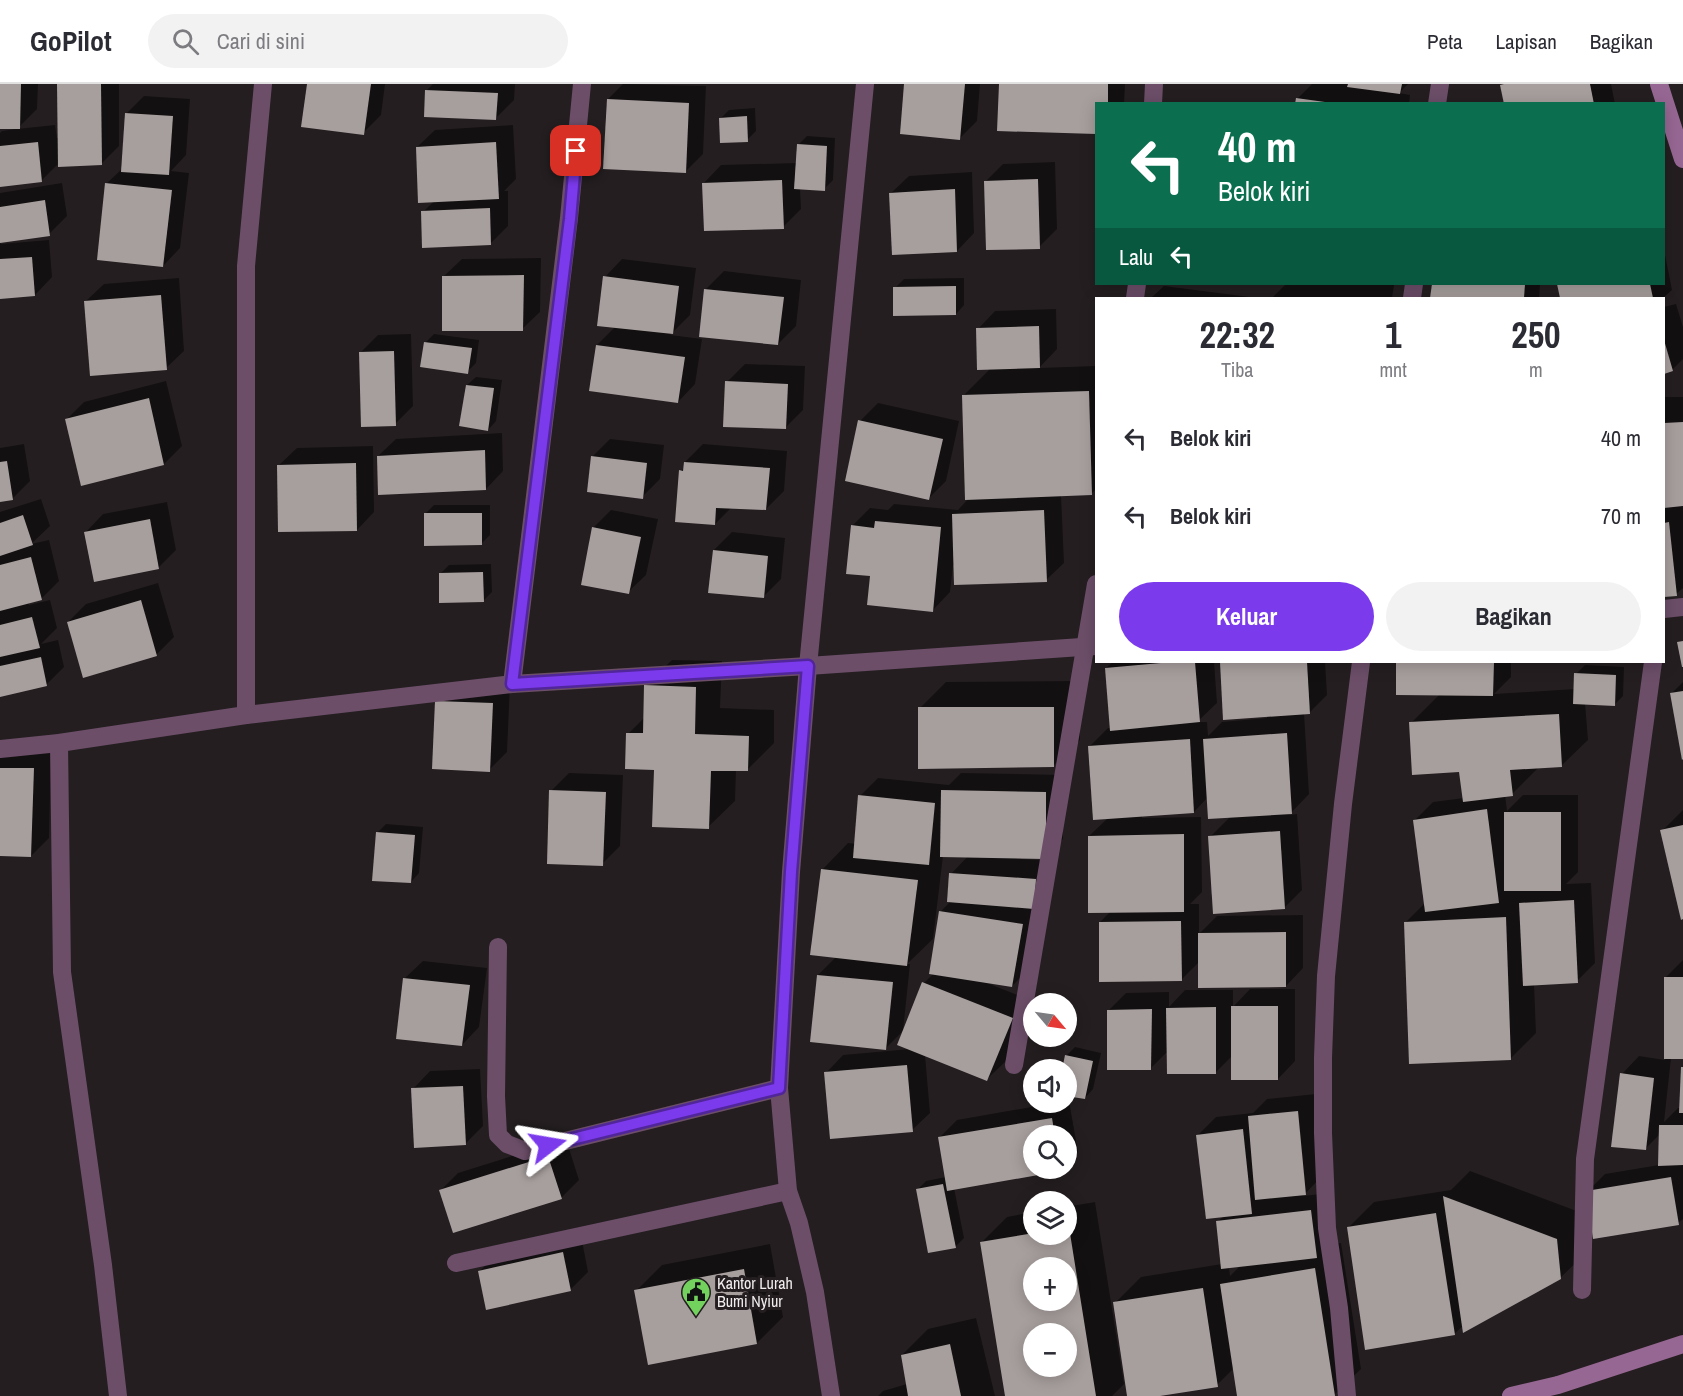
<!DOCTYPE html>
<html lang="id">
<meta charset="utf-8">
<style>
body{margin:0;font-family:"Archivo Narrow",sans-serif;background:#f2f2f3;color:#2b2b33;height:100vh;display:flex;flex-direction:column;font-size:22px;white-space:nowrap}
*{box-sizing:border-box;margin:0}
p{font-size:20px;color:#7c7c81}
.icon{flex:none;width:33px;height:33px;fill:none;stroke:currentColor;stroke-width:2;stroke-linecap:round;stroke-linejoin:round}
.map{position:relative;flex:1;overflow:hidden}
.drawer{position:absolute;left:1095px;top:213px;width:570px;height:366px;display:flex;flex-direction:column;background:#fff;border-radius:0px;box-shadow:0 3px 15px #0003}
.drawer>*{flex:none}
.hud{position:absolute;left:1095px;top:18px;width:570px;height:183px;border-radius:0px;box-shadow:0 3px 15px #0003;background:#0b6e4f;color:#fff;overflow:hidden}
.needle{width:39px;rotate:119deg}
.tools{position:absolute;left:1023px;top:909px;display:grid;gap:12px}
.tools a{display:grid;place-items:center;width:54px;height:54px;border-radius:50%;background:#fff;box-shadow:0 3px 15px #0003;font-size:30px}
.pin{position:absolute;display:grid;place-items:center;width:51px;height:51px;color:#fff;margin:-26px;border-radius:12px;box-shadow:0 3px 9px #0006}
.me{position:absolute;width:66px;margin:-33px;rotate:76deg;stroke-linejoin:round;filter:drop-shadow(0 0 4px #0008)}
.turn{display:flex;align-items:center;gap:21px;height:126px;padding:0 24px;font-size:27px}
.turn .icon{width:78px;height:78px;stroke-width:2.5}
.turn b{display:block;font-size:42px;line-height:51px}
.then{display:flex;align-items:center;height:57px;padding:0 24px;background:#0003;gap:12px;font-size:22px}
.eta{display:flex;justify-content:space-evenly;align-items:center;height:102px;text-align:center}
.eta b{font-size:36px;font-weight:700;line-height:42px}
.action{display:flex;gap:12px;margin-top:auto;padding:12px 24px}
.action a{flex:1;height:69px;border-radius:36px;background:#7c3aed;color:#fff;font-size:24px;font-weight:700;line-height:69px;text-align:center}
.action a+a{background:#f2f2f3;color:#2b2b33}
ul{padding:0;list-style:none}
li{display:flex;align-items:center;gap:18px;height:78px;padding:0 24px}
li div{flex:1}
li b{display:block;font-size:22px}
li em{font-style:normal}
header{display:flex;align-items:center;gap:36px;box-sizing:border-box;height:84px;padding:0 30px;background:#fff;border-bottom:2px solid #e1e1e2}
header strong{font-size:28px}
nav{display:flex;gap:33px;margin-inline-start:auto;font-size:21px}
.search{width:420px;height:54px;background:#f2f2f3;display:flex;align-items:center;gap:15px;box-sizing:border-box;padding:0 21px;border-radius:33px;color:#7c7c81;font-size:22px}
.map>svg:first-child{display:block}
.shadow{fill:#0007;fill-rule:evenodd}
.building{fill:#a79f9e;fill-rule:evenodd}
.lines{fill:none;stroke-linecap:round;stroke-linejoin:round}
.street{stroke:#6c4e69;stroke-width:18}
.secondary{stroke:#976793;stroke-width:18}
.route-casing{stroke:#51269a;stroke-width:15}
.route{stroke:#7c3aed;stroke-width:10}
.labels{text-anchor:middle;stroke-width:6;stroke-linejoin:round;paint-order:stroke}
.poi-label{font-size:16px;fill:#f2eeef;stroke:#241e20;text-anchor:start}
</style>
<header>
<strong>GoPilot</strong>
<div class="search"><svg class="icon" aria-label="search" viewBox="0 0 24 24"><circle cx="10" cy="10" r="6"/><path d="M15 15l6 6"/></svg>Cari di sini</div>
<nav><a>Peta</a><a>Lapisan</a><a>Bagikan</a></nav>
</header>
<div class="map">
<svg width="1683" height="1312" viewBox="0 0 1683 1312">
<rect width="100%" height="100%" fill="#241e20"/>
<g class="shadow">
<path d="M0,0H38L37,25L17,45L55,41L57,54H59L58,0H119V62L101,80L59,79L41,97L0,101V49L2,47L16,45V43H0Z"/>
<path d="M309,0H385L381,31L363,49Z"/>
<path d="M433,0H515L514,16L496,34L427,6Z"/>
<path d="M623,0L706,2L703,70L685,88L608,15Z"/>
<path d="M906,0H980L977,37L959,55Z"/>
<path d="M1000,0H1125L1124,20H1096V48L999,46Z"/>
<path d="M1312,0H1408L1399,9L1410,11L1409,20H1296L1297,15Z"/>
<path d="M1503,0H1611L1615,20H1505L1501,1Z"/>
<path d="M144,12L190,15L186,71L171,87L189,89L180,164L163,182L106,100L123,84L126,30Z"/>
<path d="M755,24L756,47L747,56L721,34L729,26Z"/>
<path d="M513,41L516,95L504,107H508V142L490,160L423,128L434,117L417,63L435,46Z"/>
<path d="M807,52L835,54L833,96L824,105L800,104L801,125L783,143L704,99L721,81L797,79L798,61Z"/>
<path d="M1055,78L1057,145L1039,163L986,97L1003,80Z"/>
<path d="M972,88L974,149L957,167L891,109L909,92Z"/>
<path d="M62,99L67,132L49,150L0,157L1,160L49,156L52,193L35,211L0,214V109Z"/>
<path d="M1664,166L1672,206L1663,214H1562L1559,200H1664Z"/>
<path d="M541,174L540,228L522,245L444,192L462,175Z"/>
<path d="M622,175L696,184L690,231L670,251L702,255L695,300L678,318L597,261L616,242L605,193Z"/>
<path d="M724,187L801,196L796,242L778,260L706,205Z"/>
<path d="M179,194L184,267L166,284L86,217L104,200Z"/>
<path d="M964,194V221L956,230L895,204L904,195Z"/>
<path d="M1286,200H1382L1394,201L1392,214H1272Z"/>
<path d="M1433,200H1540L1539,214H1432Z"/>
<path d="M1164,202L1257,214H1151Z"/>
<path d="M1676,220L1683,243V275L1672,286L1664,288V223Z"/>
<path d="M1056,225L1057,265L1039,284L1096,282V405L1091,410L1061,411L1064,479L1046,496L953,481L950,508L933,526L871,490L852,442L870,424L888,426L894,420L958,426L969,414L963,312L991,284L978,245L995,227Z"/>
<path d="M411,250L413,322L395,340L360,269L378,251Z"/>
<path d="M434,250L479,256L476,279L467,288L426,258Z"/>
<path d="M745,280L805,282L803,326L786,343L727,298Z"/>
<path d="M476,293L502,296L496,337L488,346L467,301Z"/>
<path d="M166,297L182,362L164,380L66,336L84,318Z"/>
<path d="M1664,313H1683V504L1676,510L1664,512Z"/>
<path d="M878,319L959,337L946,397L929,414L860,337Z"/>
<path d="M502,349L503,387L486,405L378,372L396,355Z"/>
<path d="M610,355L664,361L660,395L642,413L592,373Z"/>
<path d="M24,360L30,397L12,415L0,417V364Z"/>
<path d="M703,360L787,367L784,407L766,425L732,423L715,440L681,387L685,383V378Z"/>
<path d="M373,362L374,428L357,446L279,381L297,364Z"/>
<path d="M41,415L50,442L31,460L49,456L59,497L41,515L28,518L29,521L50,516L57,544L41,560L58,556L64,583L46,601L0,611V428Z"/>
<path d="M167,418L176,466L158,484L86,448L103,430Z"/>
<path d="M434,421H490V451L482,459L425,430Z"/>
<path d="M611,426L658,435L646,491L628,508L593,444Z"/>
<path d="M732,448L785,454L781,495L763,513L714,466Z"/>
<path d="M491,480L492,508L483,517L441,489L449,481Z"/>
<path d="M158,499L174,553L156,571L68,538L86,520Z"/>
<path d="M672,576L722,577L720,624L774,626V659L747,686L736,685L735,717L708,743L655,684L628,650L645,633V602Z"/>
<path d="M1113,578H1214L1217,619L1197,638H1207L1208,652L1222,638L1267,634V632L1225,634L1221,578H1325L1327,611L1309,629H1304L1309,710L1289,731L1297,730L1302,806L1284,824L1210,753L1230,733L1208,713L1194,728L1142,731V734L1201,733L1202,808L1190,820H1199V850L1217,832L1303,831V884L1286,902L1200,877L1181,896L1100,838L1111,827L1089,752L1108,734L1090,662L1108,644H1111L1106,584Z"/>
<path d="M1398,578H1511V593L1494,610L1575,605L1576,590L1585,581L1624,583L1623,612L1614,621L1585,619L1588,656L1561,682L1538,684L1512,710L1505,711L1507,727L1523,711H1578V788L1566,800L1591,799L1595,879L1577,897L1534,899L1536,949L1510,975L1406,838L1425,819L1415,736L1433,718L1464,714L1460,687L1411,639L1440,610L1397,609Z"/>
<path d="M1080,597V656L1053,682L920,624L946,598Z"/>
<path d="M1683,598V674L1671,610Z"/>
<path d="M510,601L507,668L489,686L437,617Z"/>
<path d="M0,666L51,667L49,754L31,772L0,771Z"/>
<path d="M569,689L623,691L620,762L602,780L551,707Z"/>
<path d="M961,689L1063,691V755L1045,773H1021V775L1053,777L1030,884L1012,902L987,899L1030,916L1005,978L987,995L925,971L930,1029L912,1046L826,989L843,971L910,965L924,899L933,890L940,828L949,819L951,790L968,772H943L933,855L907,880H910L903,947L885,965L818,891L837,872L822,786L848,759L856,760L860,712L878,694L949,701Z"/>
<path d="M1683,726V834L1662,747Z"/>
<path d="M386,740L423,743L419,789L411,798L377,749Z"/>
<path d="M1683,876V974H1671L1664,1038L1678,1024H1681L1683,983V1135L1678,1139L1588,1107L1605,1090L1659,1081L1660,1050L1645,1065L1622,990L1639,972L1665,976V894Z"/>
<path d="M423,877L487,884L479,943L462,961L405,894Z"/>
<path d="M1250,905H1295V977L1278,995L1233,971L1215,989L1168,967L1151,984L1108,927L1126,909L1169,908V923L1185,906H1233V923Z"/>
<path d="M1075,963L1101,969L1093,1005L1085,1014L1066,972Z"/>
<path d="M480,985L483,1042L465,1060L413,1005L430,987Z"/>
<path d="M1316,1010L1323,1091L1303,1112L1329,1109L1328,1161L1341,1159L1361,1285L1334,1311L1331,1312H1239L1234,1284L1217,1301L1151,1312H1129L1115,1219L1141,1193L1222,1180L1217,1138L1224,1132L1198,1051L1216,1033L1253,1029L1267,1015ZM1241,1181L1230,1192L1229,1183Z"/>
<path d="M1066,1017H1069L1078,1068L1066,1080V1052H1034V1084H1062L1060,1086L954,1104L964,1154L955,1163L917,1106L926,1097L946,1093L939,1054L957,1036Z"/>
<path d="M566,1055L579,1096L561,1114L441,1106L458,1089Z"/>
<path d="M1470,1087L1582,1129L1587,1168L1560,1194L1464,1241L1454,1250L1348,1144L1374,1118L1451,1106Z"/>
<path d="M1095,1118L1124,1300L1112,1312H1006L981,1159L1007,1133L1034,1128V1150H1066V1123ZM1034,1184H1066V1216H1034ZM1034,1250H1066V1282H1034Z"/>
<path d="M581,1151L588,1188L570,1206L479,1188L497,1170Z"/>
<path d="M770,1160L783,1233L757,1259L636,1207L662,1181Z"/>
<path d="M976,1234L995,1312H878L883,1307L907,1300L902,1271L928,1245Z"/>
</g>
<g class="building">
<path d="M0,0H21L20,45H0Z"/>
<path d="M57,0H101L102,81L58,83Z"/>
<path d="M307,0H371L364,51L301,43Z"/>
<path d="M904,0H965L960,56L900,50Z"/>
<path d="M999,0H1108V20H1096V50L997,47Z"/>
<path d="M1348,0H1402L1400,10L1347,3Z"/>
<path d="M1504,0H1590L1594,20H1504L1500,1Z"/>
<path d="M425,6L498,9L496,36L424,33Z"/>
<path d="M1296,14L1325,18V20H1295Z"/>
<path d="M607,15L689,19L686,89L603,85Z"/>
<path d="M125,29L173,32L169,91L121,88Z"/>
<path d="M747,32L748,58L720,59L719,34Z"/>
<path d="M38,58L42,98L0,103V62Z"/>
<path d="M496,58L499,115L418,119L416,63Z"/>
<path d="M797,60L827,62L825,107L794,105Z"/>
<path d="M1038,95L1040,165L986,166L984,97Z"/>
<path d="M782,96L784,145L704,147L702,99Z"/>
<path d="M105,99L172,106L163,183L97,176Z"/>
<path d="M955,105L957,168L892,171L889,109Z"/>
<path d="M45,116L50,152L0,159V123Z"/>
<path d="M490,124L491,161L422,164L421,127Z"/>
<path d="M32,173L35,212L0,215V175Z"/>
<path d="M524,191L523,247H442V192Z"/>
<path d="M603,192L679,202L673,250L597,242Z"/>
<path d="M1432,200H1525L1524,214H1430Z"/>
<path d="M1557,200H1650L1653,214H1560Z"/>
<path d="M956,202V231L893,232V203Z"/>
<path d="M704,205L784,213L778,261L699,253Z"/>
<path d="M161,211L167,286L90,292L84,217Z"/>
<path d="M1039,242L1040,284L977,286L976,244Z"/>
<path d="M1664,256L1673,287L1664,290Z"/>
<path d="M424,258L472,264L468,290L420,283Z"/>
<path d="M596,261L685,273L678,319L589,307Z"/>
<path d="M394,267L396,342L361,343L359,268Z"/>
<path d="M725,297L788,300L786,345L723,343Z"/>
<path d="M466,301L494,304L488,347L459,342Z"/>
<path d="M1089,307L1092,411L965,416L962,311Z"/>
<path d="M149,314L164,381L81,402L65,335Z"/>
<path d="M858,336L943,355L929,416L845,397Z"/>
<path d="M1683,338V422L1664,424V339Z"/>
<path d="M485,366L486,406L378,411L377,372Z"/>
<path d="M591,372L647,379L643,415L587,408Z"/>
<path d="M7,377L13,416L0,418V378Z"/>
<path d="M684,378L770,384L766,426L716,424L715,441L675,438L679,386L683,387Z"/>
<path d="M356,379L357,447L278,448L277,381Z"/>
<path d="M1044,426L1047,498L954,501L952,430Z"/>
<path d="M424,429H482V461L424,462Z"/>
<path d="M23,431L33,461L0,472V439Z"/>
<path d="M150,435L159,485L94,498L84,448Z"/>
<path d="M875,437L941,443L933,528L867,521L870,492L846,490L851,441L874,444Z"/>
<path d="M1669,438L1677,512L1664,513V439Z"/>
<path d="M592,443L641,453L629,510L581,501Z"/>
<path d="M713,466L768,472L764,514L708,509Z"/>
<path d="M31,473L42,516L0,527V481Z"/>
<path d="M483,488L484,518L439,519V489Z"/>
<path d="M141,516L157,572L83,594L67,538Z"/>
<path d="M32,533L40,564L0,573V541Z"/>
<path d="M1683,557V583H1682L1677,558Z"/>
<path d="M41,573L47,602L0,613V582Z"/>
<path d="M1172,578H1195L1200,638L1110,647L1105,584Z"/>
<path d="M1220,578H1307L1310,630L1223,636Z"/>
<path d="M1396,578H1494L1493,612L1396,611Z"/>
<path d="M1574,589L1616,591L1615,622L1573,620Z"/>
<path d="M644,601L696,603L695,650L749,652L748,687H711L709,745L652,743L654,686L625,685L626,649H643Z"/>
<path d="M1683,607V675L1682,676L1670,609Z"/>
<path d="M435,617L493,619L490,688L432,685Z"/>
<path d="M918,623H1054V683L918,685Z"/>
<path d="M1559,630L1562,683L1510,686L1513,712L1463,718L1459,688L1412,691L1409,638Z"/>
<path d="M1287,649L1292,730L1208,735L1203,655Z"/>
<path d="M1190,655L1194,729L1093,736L1088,662Z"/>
<path d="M0,684H34L31,773L0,772Z"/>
<path d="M549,706L606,708L603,782L547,780Z"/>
<path d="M941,706L1046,708V775L940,773Z"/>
<path d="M858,711L935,719L929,781L853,774Z"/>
<path d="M1487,725L1499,819L1425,828L1413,736Z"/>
<rect x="1504" y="728" width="57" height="79"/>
<path d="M1683,741V835L1681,836L1660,746Z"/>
<path d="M1280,747L1285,825L1213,830L1208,752Z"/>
<path d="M376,748L415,751L411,799L372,797Z"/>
<path d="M1184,750V828L1088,829V752Z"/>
<path d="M821,785L918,796L907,882L810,871Z"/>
<path d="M949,789L1036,795L1034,825L947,818Z"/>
<path d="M1574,816L1578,899L1523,902L1519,819Z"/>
<path d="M939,827L1023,840L1012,903L929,890Z"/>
<path d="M1506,833L1511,976L1409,980L1404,838Z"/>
<path d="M1181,837L1182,897L1099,898V838Z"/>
<path d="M1286,848V903L1198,904V849Z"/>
<path d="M817,891L893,898L886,966L810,958Z"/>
<rect x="1664" y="893" width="19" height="82"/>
<path d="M403,894L470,901L462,962L396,955Z"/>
<path d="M922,898L1013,934L987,997L897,961Z"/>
<rect x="1231" y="922" width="47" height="74"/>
<path d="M1216,923V990H1167L1166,924Z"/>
<path d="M1152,925L1151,986H1107V926Z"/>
<path d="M1065,971L1093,977L1085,1015L1066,1012V986H1062Z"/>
<path d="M907,981L913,1048L830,1055L824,988Z"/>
<path d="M1681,983H1683V1029H1679Z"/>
<path d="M1620,989L1654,994L1646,1066L1611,1063Z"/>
<path d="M463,1002L466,1061L414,1064L411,1004Z"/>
<path d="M1298,1027L1306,1111L1255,1116L1248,1032Z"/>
<path d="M1052,1034L1055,1052H1034V1084H1061V1087L947,1107L938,1053Z"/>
<path d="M1659,1041H1683V1081L1658,1082Z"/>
<path d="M1243,1045L1252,1130L1206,1135L1196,1051Z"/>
<path d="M548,1072L562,1115L453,1149L439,1106Z"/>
<path d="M1671,1093L1679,1141L1593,1155L1586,1107Z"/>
<path d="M943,1100L956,1164L928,1169L916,1105Z"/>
<path d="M1443,1112L1557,1155L1561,1195L1463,1249Z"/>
<path d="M1311,1126L1317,1174L1221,1185L1216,1137Z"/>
<path d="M1436,1129L1455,1251L1365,1266L1347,1143Z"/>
<path d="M1066,1143H1069L1096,1312H1005L980,1158L1034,1149L1066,1150ZM1034,1184H1066V1216H1034ZM1034,1250H1066V1282H1034Z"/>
<path d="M563,1168L571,1207L486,1226L478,1187Z"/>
<path d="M1315,1184L1335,1312H1237L1220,1200Z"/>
<path d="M744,1185L757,1260L648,1281L634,1206Z"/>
<path d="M1203,1204L1218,1303L1160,1312H1127L1113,1218Z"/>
<path d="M950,1260L961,1312H908L901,1271Z"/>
</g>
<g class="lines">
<g class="street">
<path d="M1153,20L1154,0"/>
<path d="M1437,20L1440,0"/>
<path d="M1135,214L1137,200"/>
<path d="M1412,214L1414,200"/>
<path d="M1664,525L1683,523"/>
<path d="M512,600L808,582L1096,562"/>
<path d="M246,631L512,600L569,134L582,0"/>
<path d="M59,659L62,888L103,1181L118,1312"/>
<path d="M0,665L59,659L246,631V182L263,0"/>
<path d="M498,863L496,1012L498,1051L507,1060L525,1067L779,1004"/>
<path d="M1014,981L1096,500"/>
<path d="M456,1179L788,1107"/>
<path d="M1582,1206L1585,1075L1653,578"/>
<path d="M831,1312L815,1208L799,1139L788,1107L779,1004L791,788L808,582L865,0"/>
<path d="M1347,1312L1339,1224L1327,1144L1323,1049V974L1326,892L1343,720L1361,578"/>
</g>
<g class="secondary">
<path d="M1659,0L1683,75"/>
<path d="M1511,1312L1558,1301L1683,1260"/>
</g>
</g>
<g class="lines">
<g class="route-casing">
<path id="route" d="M548,1061L779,1004L791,788L808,582L512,600L570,135L576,67"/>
</g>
<use href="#route" class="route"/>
</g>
<defs>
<g id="civic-pin" transform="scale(1.5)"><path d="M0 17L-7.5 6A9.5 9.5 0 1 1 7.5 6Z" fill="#73d25d" stroke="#241e20"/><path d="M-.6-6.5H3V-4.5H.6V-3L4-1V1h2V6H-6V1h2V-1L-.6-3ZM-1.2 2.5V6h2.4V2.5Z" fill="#111"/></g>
</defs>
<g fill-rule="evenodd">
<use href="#civic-pin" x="696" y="1208"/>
</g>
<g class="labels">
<g class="poi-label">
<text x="717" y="1205">Kantor Lurah<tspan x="717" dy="18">Bumi Nyiur</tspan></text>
</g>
</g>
</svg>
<div class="tools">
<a><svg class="needle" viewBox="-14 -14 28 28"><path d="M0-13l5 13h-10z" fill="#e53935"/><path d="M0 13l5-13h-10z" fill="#7c7c81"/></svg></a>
<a><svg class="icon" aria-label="sound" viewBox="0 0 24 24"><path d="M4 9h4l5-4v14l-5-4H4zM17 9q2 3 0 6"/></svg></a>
<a><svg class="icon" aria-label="search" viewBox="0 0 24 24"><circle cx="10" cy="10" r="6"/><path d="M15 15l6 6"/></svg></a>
<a><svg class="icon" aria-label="layers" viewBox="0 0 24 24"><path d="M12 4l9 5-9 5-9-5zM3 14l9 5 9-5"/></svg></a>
<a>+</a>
<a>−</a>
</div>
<div class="pin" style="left:576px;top:67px;background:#d93025"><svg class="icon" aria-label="arrive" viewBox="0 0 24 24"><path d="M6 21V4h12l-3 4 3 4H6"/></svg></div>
<svg class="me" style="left:548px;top:1061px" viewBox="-20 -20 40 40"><path d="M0-17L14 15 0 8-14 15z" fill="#7c3aed" stroke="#fff" stroke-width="4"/></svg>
<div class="hud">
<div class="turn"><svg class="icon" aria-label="left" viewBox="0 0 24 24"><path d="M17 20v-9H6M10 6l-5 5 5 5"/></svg><div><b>40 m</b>Belok kiri</div></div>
<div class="then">Lalu<svg class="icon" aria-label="left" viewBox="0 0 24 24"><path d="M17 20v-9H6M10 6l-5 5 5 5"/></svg></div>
</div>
<section class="drawer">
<div class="eta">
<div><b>22:32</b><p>Tiba</p></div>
<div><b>1</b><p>mnt</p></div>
<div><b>250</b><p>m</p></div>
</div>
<ul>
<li><svg class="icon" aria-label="left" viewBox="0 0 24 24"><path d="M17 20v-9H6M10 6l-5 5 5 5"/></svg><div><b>Belok kiri</b></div><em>40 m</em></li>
<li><svg class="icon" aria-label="left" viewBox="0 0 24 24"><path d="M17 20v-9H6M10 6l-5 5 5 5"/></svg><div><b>Belok kiri</b></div><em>70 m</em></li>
</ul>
<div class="action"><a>Keluar</a><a>Bagikan</a></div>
</section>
</div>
